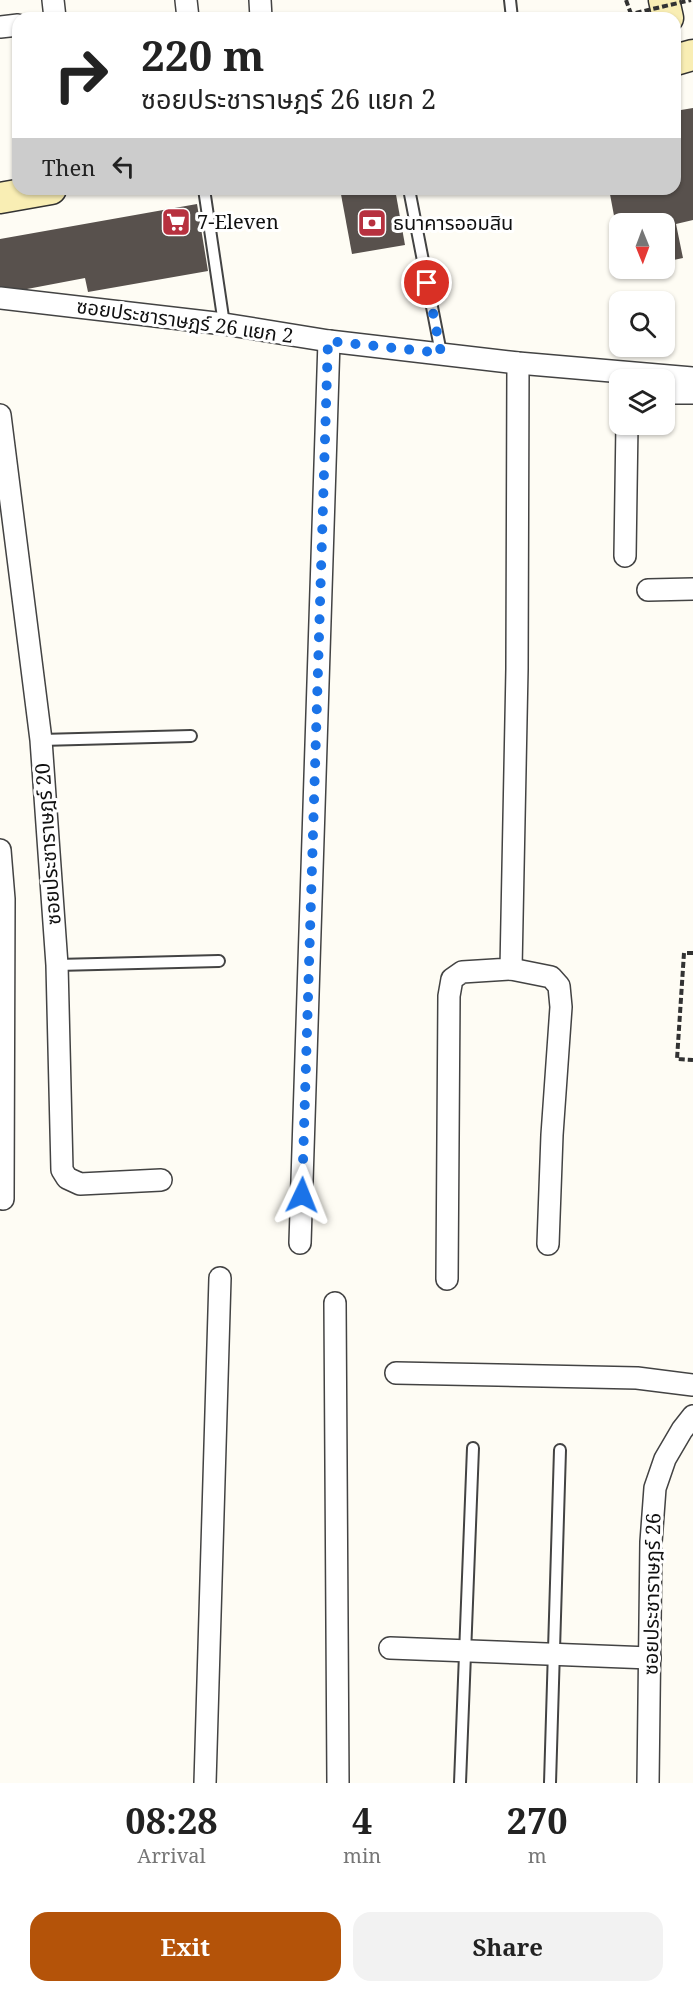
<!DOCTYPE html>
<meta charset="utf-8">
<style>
body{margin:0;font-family:"Noto Serif","Noto Sans Thai",serif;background:#f2f2f2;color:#222;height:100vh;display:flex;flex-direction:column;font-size:22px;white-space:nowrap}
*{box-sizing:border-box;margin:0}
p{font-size:20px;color:#767676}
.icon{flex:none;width:33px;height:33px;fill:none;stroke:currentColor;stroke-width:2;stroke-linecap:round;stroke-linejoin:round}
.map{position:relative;height:1783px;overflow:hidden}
.panel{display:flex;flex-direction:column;background:#fff;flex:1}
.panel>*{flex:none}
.guide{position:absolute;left:12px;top:12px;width:669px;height:183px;border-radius:18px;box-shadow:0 2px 4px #0004;background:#fff;color:#222;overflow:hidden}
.needle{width:39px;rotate:179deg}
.tools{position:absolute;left:609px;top:213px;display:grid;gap:12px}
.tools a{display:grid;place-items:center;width:66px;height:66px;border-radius:12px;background:#fff;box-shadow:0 2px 4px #0004;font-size:30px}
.pin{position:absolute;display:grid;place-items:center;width:51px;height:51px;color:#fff;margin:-26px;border:3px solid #fff;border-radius:50%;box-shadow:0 2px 6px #0007}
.me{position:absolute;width:66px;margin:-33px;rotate:2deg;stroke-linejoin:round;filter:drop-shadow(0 0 4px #0008)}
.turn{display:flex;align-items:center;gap:21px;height:126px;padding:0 30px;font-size:27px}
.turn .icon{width:78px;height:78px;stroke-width:2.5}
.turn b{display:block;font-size:42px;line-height:51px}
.then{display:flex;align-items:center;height:57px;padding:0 30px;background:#0003;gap:12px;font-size:22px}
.eta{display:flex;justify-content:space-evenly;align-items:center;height:102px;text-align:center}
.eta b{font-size:36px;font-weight:700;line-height:42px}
.primary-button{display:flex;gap:12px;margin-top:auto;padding:12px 30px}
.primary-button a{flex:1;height:69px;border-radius:18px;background:#b45309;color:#fff;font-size:24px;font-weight:700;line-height:69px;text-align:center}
.primary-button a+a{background:#f2f2f2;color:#222}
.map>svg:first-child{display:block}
.building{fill:#58514d}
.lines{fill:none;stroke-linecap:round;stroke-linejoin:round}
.service-casing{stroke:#434343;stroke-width:14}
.minor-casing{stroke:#434343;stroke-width:24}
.secondary-casing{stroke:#323232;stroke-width:33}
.path{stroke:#323232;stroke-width:4;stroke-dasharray:6 3;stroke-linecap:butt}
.service{stroke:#fff;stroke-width:10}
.minor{stroke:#fff;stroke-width:21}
.secondary{stroke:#f9eeb4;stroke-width:30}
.path-bridge{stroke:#323232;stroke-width:4;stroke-dasharray:6 3;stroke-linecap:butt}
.route{stroke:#1a73e8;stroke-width:10;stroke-dasharray:0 18}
.labels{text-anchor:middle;stroke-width:6;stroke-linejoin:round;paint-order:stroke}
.poi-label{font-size:20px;fill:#101010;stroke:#fff;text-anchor:start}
.street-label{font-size:20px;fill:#101010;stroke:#fff}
</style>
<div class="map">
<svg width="693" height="1783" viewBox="0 0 693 1783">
<rect width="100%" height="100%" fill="#fefcf4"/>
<g class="building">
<path d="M693,108V220L676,224L683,258L664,262V224H620L618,237L609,189H675V111Z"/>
<path d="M340,189H395L405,245L352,254Z"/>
<path d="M197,204L208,271L88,292L85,278L6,293L0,292V239Z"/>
</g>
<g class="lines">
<g class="service-casing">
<g id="service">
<path d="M510,0L512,18"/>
<path d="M204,189L224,324"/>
<path d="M409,189L441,353"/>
<path d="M41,740L191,736"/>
<path d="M57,965L219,961"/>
<path d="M460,1783L473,1448"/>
<path d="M550,1783L560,1450"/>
</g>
</g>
<g class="minor-casing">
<g id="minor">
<path d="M53,0L55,18"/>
<path d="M186,0L188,18"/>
<path d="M260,0L261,18"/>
<path d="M0,27L18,25"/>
<path d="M0,298L224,324L329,341L518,363L693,378"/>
<path d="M664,393H693"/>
<path d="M0,415L41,740L57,965L62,1170L67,1178L80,1184L161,1180"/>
<path d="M625,556L627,424"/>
<path d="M648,590L693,589"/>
<path d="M0,850L4,899L3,1199"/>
<path d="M511,969L551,977L559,986L561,1007L552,1135L548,1244"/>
<path d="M300,1243L329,341"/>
<path d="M447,1279L449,996L452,979L462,972L511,969L517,669L518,363"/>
<path d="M335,1303L338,1783"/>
<path d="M396,1373L637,1378L693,1385"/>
<path d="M390,1648L650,1658"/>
<path d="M205,1783L220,1278"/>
<path d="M648,1783L651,1542L655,1488L665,1459L682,1430L693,1416"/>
</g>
</g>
<g class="secondary-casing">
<g id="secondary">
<path d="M664,0L668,18"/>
<path d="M675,60L693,55"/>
<path d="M0,198L51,189"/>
</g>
</g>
<g class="path">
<path d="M626,0L631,14"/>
<path d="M693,953H684L677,1059L693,1060"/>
</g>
<use href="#service" class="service"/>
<use href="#minor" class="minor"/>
<use href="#secondary" class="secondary"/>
<path class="path-bridge" d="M632,18L631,14L691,0"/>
</g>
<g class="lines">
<path class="route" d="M302,1195L328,341L441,353L427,283"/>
</g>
<defs>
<g id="supermarket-square" transform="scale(1.5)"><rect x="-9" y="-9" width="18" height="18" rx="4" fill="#b7313f" stroke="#fff"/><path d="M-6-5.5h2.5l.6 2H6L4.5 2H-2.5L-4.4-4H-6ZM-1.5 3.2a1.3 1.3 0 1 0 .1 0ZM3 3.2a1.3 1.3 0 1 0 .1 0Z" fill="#fff"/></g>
<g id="bank-square" transform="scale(1.5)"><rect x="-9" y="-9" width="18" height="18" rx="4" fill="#b7313f" stroke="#fff"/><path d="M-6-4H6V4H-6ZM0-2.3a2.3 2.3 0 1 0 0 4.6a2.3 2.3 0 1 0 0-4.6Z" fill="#fff"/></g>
</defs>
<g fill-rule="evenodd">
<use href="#supermarket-square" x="176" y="222"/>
<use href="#bank-square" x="372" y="223"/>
</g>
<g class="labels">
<g class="poi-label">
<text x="197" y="229">7-Eleven</text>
<text x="393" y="230">ธนาคารออมสิน</text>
</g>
<g class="street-label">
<text transform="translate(185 321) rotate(8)" y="7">ซอยประชาราษฎร์ 26 แยก 2</text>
<text transform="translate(48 844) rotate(-94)" y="7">ซอยประชาราษฎร์ 20</text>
<text transform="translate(652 1594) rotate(-89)" y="7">ซอยประชาราษฎร์ 26</text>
</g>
</g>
</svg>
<div class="tools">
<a><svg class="needle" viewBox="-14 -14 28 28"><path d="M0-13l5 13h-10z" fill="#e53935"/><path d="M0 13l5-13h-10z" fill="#767676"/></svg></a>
<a><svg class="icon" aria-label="search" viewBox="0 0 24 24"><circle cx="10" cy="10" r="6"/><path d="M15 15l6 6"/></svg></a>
<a><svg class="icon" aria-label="layers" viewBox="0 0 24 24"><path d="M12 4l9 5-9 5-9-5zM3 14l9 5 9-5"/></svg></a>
</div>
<div class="pin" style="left:427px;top:283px;background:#d93025"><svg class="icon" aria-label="arrive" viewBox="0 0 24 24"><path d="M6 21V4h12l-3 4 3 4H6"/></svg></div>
<svg class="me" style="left:302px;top:1195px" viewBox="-20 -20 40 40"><path d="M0-17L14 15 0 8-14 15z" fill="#1a73e8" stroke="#fff" stroke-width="4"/></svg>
<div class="guide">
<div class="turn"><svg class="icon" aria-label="right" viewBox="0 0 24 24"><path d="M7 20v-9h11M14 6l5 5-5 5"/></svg><div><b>220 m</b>ซอยประชาราษฎร์ 26 แยก 2</div></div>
<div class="then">Then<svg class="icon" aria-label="left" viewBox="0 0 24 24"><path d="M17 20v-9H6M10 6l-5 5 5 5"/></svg></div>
</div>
</div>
<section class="panel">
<div class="eta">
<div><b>08:28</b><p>Arrival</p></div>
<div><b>4</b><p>min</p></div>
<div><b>270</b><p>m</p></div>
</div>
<div class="primary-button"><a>Exit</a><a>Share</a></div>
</section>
